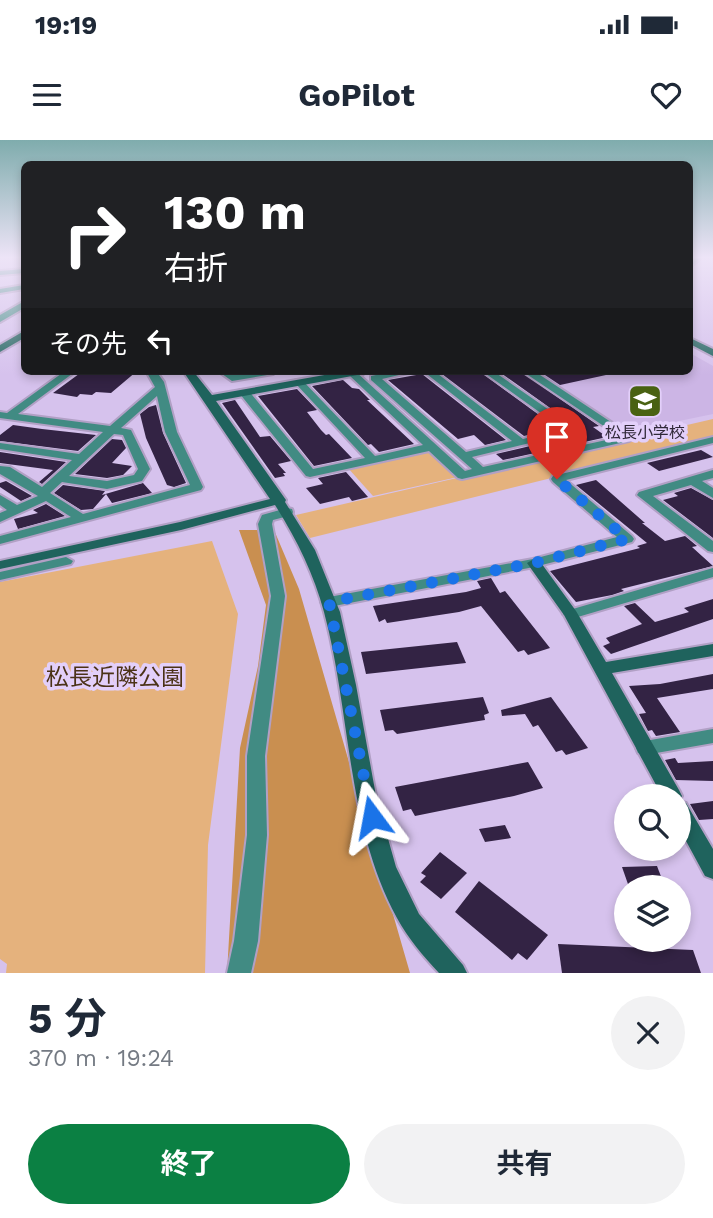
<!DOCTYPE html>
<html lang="ja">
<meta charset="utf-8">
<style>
body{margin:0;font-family:"Work Sans","Noto Sans JP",sans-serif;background:#f2f2f3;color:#1f2937;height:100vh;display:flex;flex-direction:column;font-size:26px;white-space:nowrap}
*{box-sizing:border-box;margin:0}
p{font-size:23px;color:#747a83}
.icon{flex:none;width:38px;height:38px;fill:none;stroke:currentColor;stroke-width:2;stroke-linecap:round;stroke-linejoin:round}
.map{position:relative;height:833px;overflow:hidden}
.drawer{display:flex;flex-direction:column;background:#fff;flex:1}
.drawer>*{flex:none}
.banner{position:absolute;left:21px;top:21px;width:672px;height:214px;border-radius:10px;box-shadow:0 4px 10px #0003;background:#202124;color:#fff;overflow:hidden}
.controls{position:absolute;left:614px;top:644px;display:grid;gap:14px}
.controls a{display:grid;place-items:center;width:77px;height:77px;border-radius:50%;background:#fff;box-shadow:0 4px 10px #0003;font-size:35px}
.pin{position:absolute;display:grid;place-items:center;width:60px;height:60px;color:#fff;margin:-72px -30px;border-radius:50% 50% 50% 0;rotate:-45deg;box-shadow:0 0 7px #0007}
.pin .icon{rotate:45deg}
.me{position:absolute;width:77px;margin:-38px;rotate:347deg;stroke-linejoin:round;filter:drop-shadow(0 0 5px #0008)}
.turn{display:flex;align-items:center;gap:24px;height:147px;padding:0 28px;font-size:32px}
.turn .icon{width:91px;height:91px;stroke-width:2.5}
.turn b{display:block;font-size:49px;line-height:60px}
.then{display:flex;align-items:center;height:66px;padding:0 28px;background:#0003;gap:14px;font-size:26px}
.round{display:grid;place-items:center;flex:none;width:74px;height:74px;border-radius:37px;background:#f2f2f3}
.overview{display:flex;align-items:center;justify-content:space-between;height:119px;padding:0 28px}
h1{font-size:42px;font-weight:700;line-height:52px}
.action{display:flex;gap:14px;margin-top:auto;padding:14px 28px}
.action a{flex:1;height:80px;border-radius:42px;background:#0b8043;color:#fff;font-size:28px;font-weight:700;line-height:80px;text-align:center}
.action a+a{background:#f2f2f3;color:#1f2937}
.status{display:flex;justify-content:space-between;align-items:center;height:49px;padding:0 35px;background:#fff;direction:ltr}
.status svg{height:19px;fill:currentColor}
header{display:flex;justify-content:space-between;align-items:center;height:91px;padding:0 28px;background:#fff;font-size:32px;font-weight:700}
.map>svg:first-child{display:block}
.built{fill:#ccb5e5}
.green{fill:#e5b27d}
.forest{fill:#c98f50}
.building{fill:#332344}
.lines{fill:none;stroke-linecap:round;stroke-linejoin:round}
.street-casing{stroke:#b1a0c5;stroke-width:4}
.secondary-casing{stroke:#b1a0c5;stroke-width:4}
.street{fill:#418b83;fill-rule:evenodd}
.secondary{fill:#1f635d;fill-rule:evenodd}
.route{stroke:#1a73e8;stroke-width:12;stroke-dasharray:0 21.6}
.labels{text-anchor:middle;stroke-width:7;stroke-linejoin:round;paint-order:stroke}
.far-poi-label{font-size:16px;fill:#302838;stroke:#e3cffa}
.near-park-label{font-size:23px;fill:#4b3217;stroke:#e3cffa}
</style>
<div class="status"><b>19:19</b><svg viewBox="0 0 49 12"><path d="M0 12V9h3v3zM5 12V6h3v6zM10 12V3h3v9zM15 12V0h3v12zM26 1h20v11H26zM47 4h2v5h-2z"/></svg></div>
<header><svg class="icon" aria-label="menu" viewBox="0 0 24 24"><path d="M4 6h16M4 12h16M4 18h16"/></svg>GoPilot<svg class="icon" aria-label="heart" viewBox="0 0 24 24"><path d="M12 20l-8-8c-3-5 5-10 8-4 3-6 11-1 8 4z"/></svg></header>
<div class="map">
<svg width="713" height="833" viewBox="0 0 713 833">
<rect width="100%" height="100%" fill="#d6c2ed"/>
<path class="built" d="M690,213L713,226V274L626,292L532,231H690Z"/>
<g class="green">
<path d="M713,279V298L310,398L296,375Z"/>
<path d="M429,310L458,337L373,356L348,328Z"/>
<path d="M212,401L238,474L208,705L205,833H6L7,824L0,819V442Z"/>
</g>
<path class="forest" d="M239,390H274L299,449L410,833H227L240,608L258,526L266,465Z"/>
<g class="building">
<path d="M83,231H137L111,253L96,252L92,255L80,254L77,257L53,253Z"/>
<path d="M438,231H479L557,288L524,296Z"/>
<path d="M498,231H520L599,286L593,287L607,297L503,320L496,314L577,295L581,290Z"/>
<path d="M539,231H606V235L560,245Z"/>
<path d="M422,234L506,300L485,305L474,295L458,299L388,240Z"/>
<path d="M343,240L352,248L359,249L370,260H367L414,304L379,312L371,304L368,305L312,246Z"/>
<path d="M297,249L317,270L307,272L321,290L326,295L329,294L352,318L314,326L258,256Z"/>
<path d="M235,260L260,297L270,296L291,321L278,324L286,333H283L285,336L275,338L222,263Z"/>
<path d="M156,265L163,293L186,343L174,347L167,345L146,298L140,274L149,267Z"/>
<path d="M13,285L42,289L96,295L78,311L0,301V295Z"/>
<path d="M112,299L122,300L126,308L112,323L132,326L123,335L107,338L75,334Z"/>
<path d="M701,310L713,317L659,331L647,323Z"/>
<path d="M0,312L66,322L42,344L39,342L53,330L0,323Z"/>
<path d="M346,332L368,357L352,361L349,357L320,364L306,348L323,344L318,338Z"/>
<path d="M596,340L645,383H642L665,401L685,396L697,406L692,407L713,426L621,449L624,451L612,455L576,462L550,431L640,408L637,406L647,403L576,345Z"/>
<path d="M6,341L32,356L21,361L0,347V343Z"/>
<path d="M143,343L152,353L112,363L106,354L93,369L81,370L54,353L63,345L105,351L102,355Z"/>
<path d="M691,348L713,360V398L663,360L678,356L674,353Z"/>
<path d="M46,364L65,376L18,389L14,379L38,373L33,370Z"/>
<path d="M491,438L500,453L505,451L550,508L528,515L524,510L518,512L481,466L459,472L387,483L385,479L379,482L373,466L466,452L481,448L477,441Z"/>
<path d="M713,459V479L611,514L603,506L610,503L606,498L642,484L624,466L635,463L655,482L689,472L684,468Z"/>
<path d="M457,502L466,523L366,534L361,512Z"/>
<path d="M713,534V549L657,558L680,592L656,596L652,590L648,591L639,574L646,573L629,546L660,544Z"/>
<path d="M483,557L489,573L484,575L485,580L397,594L393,590L385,591L380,570Z"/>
<path d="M551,557L588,608L566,615L562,610L556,612L538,585L533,587L525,574L502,576L501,570Z"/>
<path d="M675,618L678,623L713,621V641L676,640L665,620Z"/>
<path d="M528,622L543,648L514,656L415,676L411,669L403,671L395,647Z"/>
<path d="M713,661V679L699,680L690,664Z"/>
<path d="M505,685L511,698L485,702L479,689Z"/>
<path d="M440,712L467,733L441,759L420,742L426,736L421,733Z"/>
<path d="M657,726L665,747H629L622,727Z"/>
<path d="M479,741L548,795L527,820L518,813L512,820L455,772Z"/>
<path d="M558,804L693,810L701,833H562Z"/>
</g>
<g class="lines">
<g class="street-casing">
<g id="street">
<path d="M693,118H701L690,127V122Z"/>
<path d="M24,129V133L0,135V131Z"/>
<path d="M24,145V149L0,153V149Z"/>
<path d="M21,163H24V168L0,182V175Z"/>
<path d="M65,231H76L18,274L110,286L155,247L146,231H156L164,242L177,292L203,347L201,350L0,404V396L71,377L46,361L0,382V373L7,370L0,365V355L17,365L38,356L0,334V326L10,327L42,347L72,320L0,309V303L79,314L103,292L0,278V272L7,273ZM157,256L165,292L190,345L83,374L50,353L62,342L107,349L142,341L150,329L131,290L121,288ZM114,294L123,295L138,329L134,335L107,341L69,336Z"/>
<path d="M218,231H229L234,235L256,231H278L273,234L232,241Z"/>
<path d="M349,231H355L465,331L472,329L371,240V236L396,231H416L382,239L466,312L512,301L423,231H434L523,299L563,289L482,231H493L578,290L576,292L472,317L483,327L620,297L522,231H534L635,298L629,301L462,339L458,338L429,311L310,337L306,336L240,254V250H248L313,329L365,318L296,244V240H302L375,316L423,305L349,235Z"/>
<path d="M713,297V303L566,340L632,396L634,399L632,402L534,427L329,467L321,462L329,457L533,419L617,397L553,342L551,339L553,336Z"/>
<path d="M713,330V338L702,341L713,348V358L691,345L653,356L713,401V412L708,411L637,355L639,352Z"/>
<path d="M287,368L292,369L293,372L292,375L273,380L272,384L285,456L265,616L267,695L258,801L251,833H227L234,801L247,695V616L271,456L258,384L262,375Z"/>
<path d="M66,417L73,421L71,424L0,440V432Z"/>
<path d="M713,428V437L571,479L563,474L566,471Z"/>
<path d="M713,589V603L645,615L638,613L636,608L638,603L645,601Z"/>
</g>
</g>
<g class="secondary-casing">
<g id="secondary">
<path d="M24,191V198L0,212V205Z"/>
<path d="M690,198L713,209V216L690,204Z"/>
<path d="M183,231H193L212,255L347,231H368L363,234L216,261L286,360L285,362L315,410L340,472L356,545L376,656L396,727L419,774L463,825L467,833H439C423,816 408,798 397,778C346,684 351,572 324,472C314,434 296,398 275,365L181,390L0,429V421L180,382L270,359Z"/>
<path d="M534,419L539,420L576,471L606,522L713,504V516L612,533L679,650L682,656L679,661L686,663L713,709V739L705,736L679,688V656H662L564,475L527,423Z"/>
</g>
</g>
<use href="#street" class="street"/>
<use href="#secondary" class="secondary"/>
</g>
<linearGradient id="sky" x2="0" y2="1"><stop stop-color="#7facad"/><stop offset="0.5" stop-color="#ede4f7"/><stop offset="1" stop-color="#ede4f7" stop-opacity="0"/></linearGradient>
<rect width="713" height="235" fill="url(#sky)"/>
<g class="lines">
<path class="route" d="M372,677L329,462L534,423L627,399L557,339"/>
</g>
<defs>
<g id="school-square" transform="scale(1.75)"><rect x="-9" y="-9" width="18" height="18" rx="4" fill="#496212" stroke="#e3cffa"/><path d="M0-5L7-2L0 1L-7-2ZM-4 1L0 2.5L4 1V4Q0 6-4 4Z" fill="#fff"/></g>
</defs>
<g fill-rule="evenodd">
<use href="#school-square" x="645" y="261"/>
</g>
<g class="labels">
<g class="far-poi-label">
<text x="645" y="298">松長小学校</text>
</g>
<g class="near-park-label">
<text x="115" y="545">松長近隣公園</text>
</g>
</g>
</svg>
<div class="controls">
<a><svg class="icon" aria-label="search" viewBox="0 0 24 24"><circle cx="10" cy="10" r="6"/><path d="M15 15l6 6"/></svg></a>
<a><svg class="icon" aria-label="layers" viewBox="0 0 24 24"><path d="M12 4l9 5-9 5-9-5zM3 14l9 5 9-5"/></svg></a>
</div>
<div class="pin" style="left:557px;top:339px;background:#d93025"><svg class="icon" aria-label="arrive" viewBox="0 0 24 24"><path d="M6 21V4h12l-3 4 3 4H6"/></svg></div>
<svg class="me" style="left:372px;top:677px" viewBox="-20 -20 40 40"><path d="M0-17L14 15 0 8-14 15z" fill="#1a73e8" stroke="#fff" stroke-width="4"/></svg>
<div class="banner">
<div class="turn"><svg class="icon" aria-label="right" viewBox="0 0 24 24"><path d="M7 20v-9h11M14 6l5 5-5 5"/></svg><div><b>130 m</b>右折</div></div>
<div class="then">その先<svg class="icon" aria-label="left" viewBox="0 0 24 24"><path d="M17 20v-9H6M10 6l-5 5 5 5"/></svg></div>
</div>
</div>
<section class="drawer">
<div class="overview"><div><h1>5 分</h1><p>370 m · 19:24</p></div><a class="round"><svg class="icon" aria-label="close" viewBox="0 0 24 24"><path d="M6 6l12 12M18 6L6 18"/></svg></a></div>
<div class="action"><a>終了</a><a>共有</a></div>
</section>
